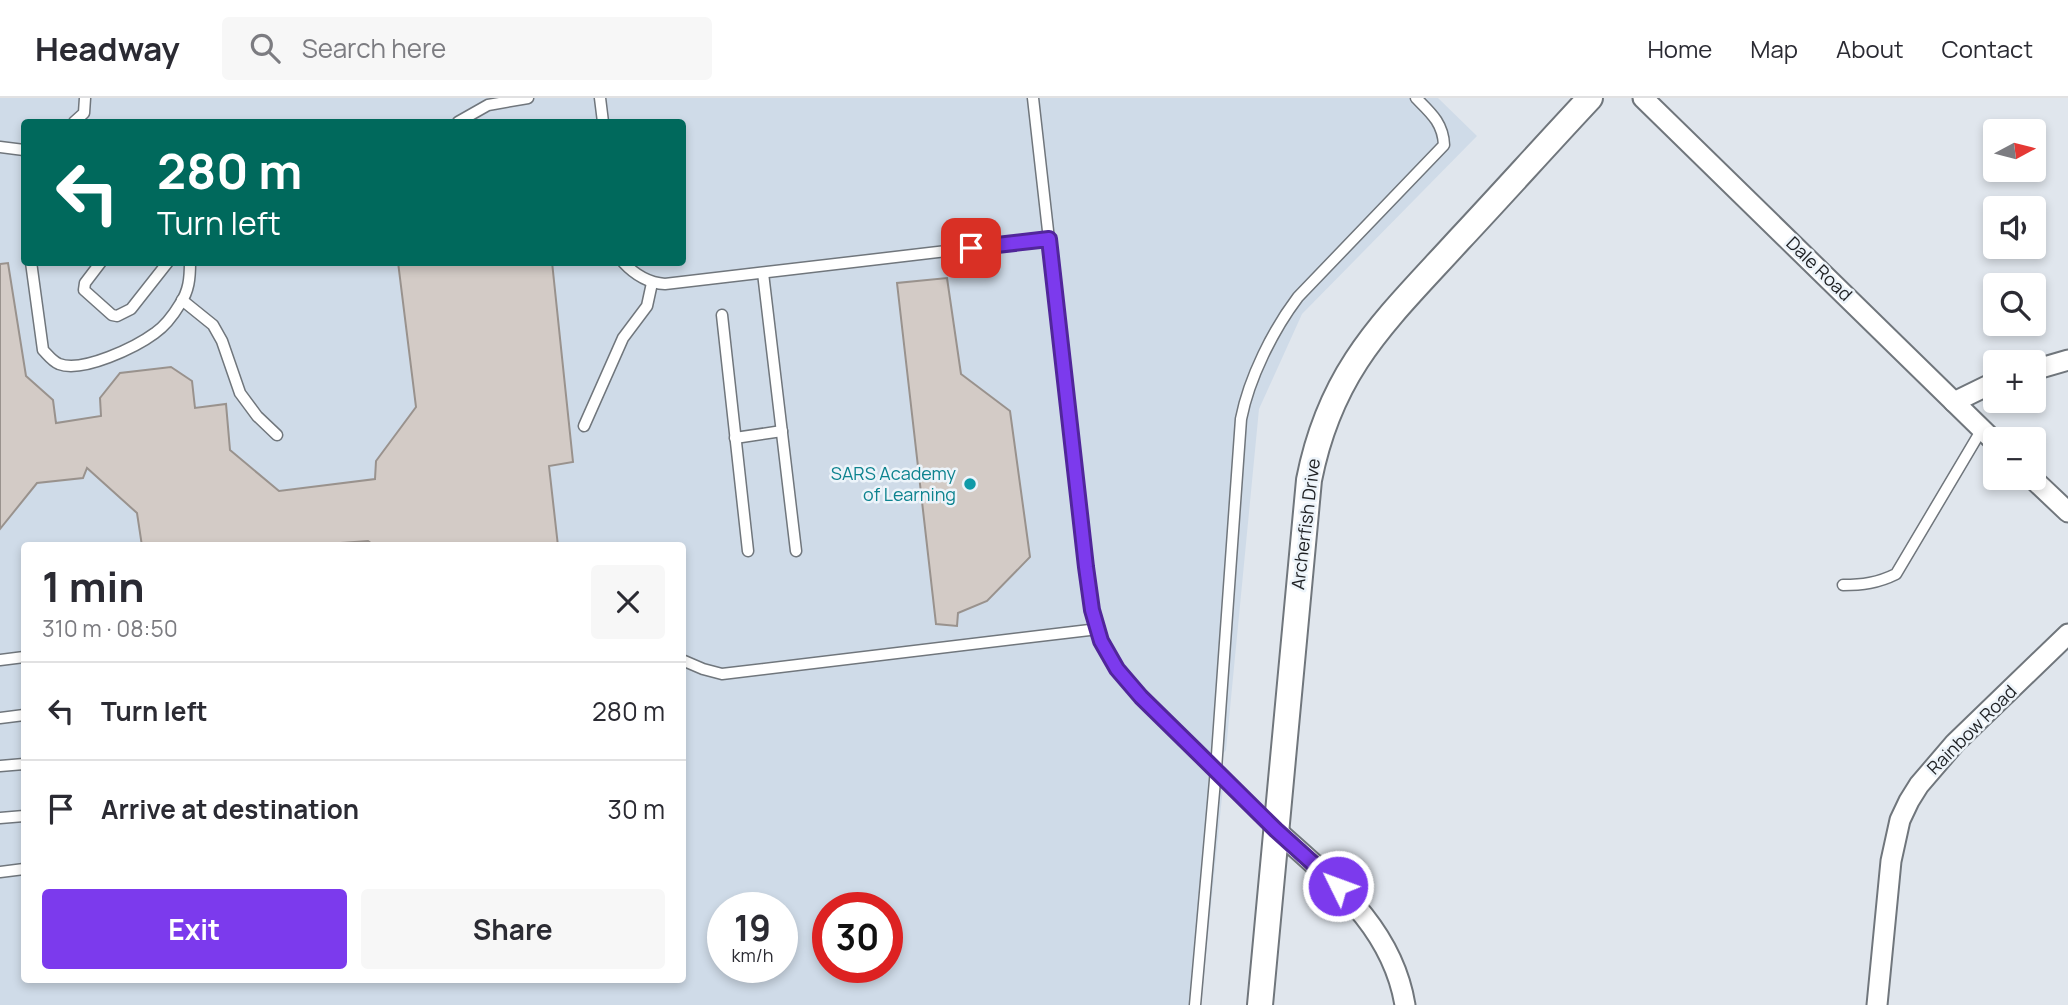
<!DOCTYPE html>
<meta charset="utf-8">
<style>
body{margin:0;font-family:Manrope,sans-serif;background:#f7f7f7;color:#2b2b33;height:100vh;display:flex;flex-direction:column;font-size:26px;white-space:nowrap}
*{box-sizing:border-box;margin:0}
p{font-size:23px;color:#7c7c81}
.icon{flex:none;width:38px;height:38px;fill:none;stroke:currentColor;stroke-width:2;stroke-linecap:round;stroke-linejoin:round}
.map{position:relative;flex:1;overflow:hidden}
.panel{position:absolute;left:21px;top:444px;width:665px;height:441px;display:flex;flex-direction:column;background:#fff;border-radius:7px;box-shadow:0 4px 10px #0003}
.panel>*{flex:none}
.banner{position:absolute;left:21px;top:21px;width:665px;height:147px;border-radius:7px;box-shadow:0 4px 10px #0003;background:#00695c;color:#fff;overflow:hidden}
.needle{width:46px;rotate:83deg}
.controls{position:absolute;left:1983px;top:21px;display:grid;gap:14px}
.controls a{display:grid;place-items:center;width:63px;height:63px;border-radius:7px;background:#fff;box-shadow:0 4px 10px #0003;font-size:35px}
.speed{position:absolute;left:707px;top:794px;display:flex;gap:14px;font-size:35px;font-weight:700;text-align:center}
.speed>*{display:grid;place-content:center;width:91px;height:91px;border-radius:50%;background:#fff;box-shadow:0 4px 10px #0003;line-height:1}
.speed small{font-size:18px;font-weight:400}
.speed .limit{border:10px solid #d22;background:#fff;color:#111}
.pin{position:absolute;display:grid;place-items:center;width:60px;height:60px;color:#fff;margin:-30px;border-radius:14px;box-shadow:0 4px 10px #0006}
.me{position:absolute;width:77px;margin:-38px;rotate:312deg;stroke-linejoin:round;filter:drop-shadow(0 0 5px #0008)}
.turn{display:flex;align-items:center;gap:24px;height:147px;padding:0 21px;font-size:32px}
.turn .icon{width:91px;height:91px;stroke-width:2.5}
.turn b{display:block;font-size:49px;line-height:60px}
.round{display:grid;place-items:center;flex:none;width:74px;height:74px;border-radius:7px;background:#f7f7f7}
.overview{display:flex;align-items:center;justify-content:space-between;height:119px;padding:0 21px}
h1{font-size:42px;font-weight:700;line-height:52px}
.action{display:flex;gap:14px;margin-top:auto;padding:14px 21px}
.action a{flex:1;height:80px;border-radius:7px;background:#7c3aed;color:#fff;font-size:28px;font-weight:700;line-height:80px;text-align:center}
.action a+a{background:#f7f7f7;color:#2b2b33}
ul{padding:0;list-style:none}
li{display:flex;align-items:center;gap:21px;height:98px;padding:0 21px;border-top:2px solid #e1e1e2}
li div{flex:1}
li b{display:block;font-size:26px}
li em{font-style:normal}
header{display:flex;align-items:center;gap:42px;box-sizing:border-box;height:98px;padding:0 35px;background:#fff;border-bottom:2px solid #e1e1e2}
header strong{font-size:33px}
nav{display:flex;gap:38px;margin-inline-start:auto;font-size:24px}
.search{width:490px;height:63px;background:#f7f7f7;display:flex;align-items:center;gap:18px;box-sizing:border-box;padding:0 24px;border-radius:7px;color:#7c7c81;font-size:26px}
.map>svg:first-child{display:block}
.built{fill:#cfdbe8;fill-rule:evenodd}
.building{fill:#d3cbc6;stroke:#99928d;stroke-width:2}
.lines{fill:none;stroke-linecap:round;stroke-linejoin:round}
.service-casing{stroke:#70767c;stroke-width:13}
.minor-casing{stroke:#70767c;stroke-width:23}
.tertiary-casing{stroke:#70767c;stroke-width:28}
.service{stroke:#fff;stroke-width:10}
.minor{stroke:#fff;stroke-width:19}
.tertiary{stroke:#fff;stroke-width:24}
.route-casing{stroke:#51269a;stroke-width:18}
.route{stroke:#7c3aed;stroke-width:12}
.culture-dot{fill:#0f9aa8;stroke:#edf4fa;stroke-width:2.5}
.labels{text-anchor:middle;stroke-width:5;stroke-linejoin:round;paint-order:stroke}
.street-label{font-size:18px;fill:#1e2023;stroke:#edf4fa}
.culture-label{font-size:18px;fill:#0d838f;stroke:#edf4fa;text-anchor:end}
</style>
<header>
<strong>Headway</strong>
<div class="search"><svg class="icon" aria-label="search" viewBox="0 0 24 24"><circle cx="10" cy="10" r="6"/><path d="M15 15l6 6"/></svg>Search here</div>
<nav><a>Home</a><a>Map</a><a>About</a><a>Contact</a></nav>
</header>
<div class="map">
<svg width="2068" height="907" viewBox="0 0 2068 907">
<rect width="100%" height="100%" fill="#e0e6ed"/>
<path class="built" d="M0,0H1438L1477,38L1302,216L1259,311L1226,652L1222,657L1220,682L1223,689L1201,907H0ZM24,24H682V164H24ZM24,448H682V882H24ZM723,810H782V870H723ZM828,810H887V870H828Z"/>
<g class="building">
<path d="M398,164H552L573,364L549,368L558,448H375L368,443L299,448H142L137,415L87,370L83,380L37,385L0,431V166L8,165L26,278L53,302L56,325L101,318L100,300L120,275L171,269L192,283L195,310L226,306L230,352L279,393L375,381L376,363L416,309Z"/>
<path d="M947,180L961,276L1010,313L1030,459L987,503L958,515L957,528L936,526L897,185Z"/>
</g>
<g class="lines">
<g class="service-casing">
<g id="service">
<path d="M600,0L603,24"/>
<path d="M1033,0L1086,469L1092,512L1101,543L1117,571L1141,599L1273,729"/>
<path d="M74,24L84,15L85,0"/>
<path d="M458,24L488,7L528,0"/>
<path d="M0,49L24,52"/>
<path d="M31,164L43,252C48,257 52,263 59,266C83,275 136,249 155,235C165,228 174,216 180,206C189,193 190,180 190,164"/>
<path d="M101,164L85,185L84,192L112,217L117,218L131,211L168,164"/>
<path d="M623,164C635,177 648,185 665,186L1049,141"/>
<path d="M763,175L796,453"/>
<path d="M182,202L213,227L222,243L240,295L257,318L277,337"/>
<path d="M722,217L748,453"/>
<path d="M584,328L623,240L647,208L652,185"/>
<path d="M735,340L782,333"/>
<path d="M1843,487C1862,487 1878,485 1896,476L1982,331"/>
<path d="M0,562L24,559"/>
<path d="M682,562L703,571L722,576L1098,531"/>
<path d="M0,620L24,617"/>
<path d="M0,668L24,666"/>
<path d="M0,720L24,718"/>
<path d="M0,774L24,771"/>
<path d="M1195,907L1216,671L1241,321C1249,280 1273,232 1298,199L1444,47C1443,25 1431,15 1416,0"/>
</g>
</g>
<g class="minor-casing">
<g id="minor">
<path d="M1643,0L1995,344"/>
<path d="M2034,272L2068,262"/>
<path d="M1954,304L1995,284"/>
<path d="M2032,380L2068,414"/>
<path d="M1276,732C1331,782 1392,828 1405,907"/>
<path d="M1877,907L1891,763L1900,722L1909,703L1919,687L1955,645L2068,536"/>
</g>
</g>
<g class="tertiary-casing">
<path id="tertiary" d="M1260,907L1309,382C1331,270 1386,222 1459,142C1503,95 1546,47 1590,0"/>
</g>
<use href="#service" class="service"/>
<use href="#minor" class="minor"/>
<use href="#tertiary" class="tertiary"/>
</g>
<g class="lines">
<g class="route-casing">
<path id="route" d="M971,150L1049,141L1086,469L1092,512L1101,543L1117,571L1141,599L1195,652L1276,732L1338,788"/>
</g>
<use href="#route" class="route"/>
</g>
<circle class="culture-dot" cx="970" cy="386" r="7"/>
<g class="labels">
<g class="street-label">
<text transform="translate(1819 171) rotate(44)" y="6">Dale Road</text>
<text transform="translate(1306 426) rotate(-83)" y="6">Archerfish Drive</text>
<text transform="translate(1972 632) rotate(-45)" y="6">Rainbow Road</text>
</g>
<g class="culture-label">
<text x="956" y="382">SARS Academy<tspan x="956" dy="21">of Learning</tspan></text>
</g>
</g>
</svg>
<div class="controls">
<a><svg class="needle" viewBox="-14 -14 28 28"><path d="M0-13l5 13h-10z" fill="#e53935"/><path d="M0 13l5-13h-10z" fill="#7c7c81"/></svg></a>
<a><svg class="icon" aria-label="sound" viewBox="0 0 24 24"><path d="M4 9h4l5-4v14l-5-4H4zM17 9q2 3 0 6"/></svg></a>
<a><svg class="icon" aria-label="search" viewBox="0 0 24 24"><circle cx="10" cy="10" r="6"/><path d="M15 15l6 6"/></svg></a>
<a>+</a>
<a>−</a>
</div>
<div class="speed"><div>19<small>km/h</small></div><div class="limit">30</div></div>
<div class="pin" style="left:971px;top:150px;background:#d93025"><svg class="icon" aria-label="arrive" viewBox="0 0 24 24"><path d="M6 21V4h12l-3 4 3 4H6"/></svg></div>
<svg class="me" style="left:1338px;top:788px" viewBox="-20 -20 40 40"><circle r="17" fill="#7c3aed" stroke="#fff" stroke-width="3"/><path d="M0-11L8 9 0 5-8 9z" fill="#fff"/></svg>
<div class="banner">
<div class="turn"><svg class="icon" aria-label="left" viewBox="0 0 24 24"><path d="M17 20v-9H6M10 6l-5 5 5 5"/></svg><div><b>280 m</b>Turn left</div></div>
</div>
<section class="panel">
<div class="overview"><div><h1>1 min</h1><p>310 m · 08:50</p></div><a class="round"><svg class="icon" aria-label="close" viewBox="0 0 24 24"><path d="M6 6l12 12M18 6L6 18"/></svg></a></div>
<ul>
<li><svg class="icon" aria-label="left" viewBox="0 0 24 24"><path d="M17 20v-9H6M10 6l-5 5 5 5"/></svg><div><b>Turn left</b></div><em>280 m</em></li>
<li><svg class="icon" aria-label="arrive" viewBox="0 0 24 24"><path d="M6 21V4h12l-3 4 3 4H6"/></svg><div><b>Arrive at destination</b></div><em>30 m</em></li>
</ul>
<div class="action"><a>Exit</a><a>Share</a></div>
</section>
</div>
